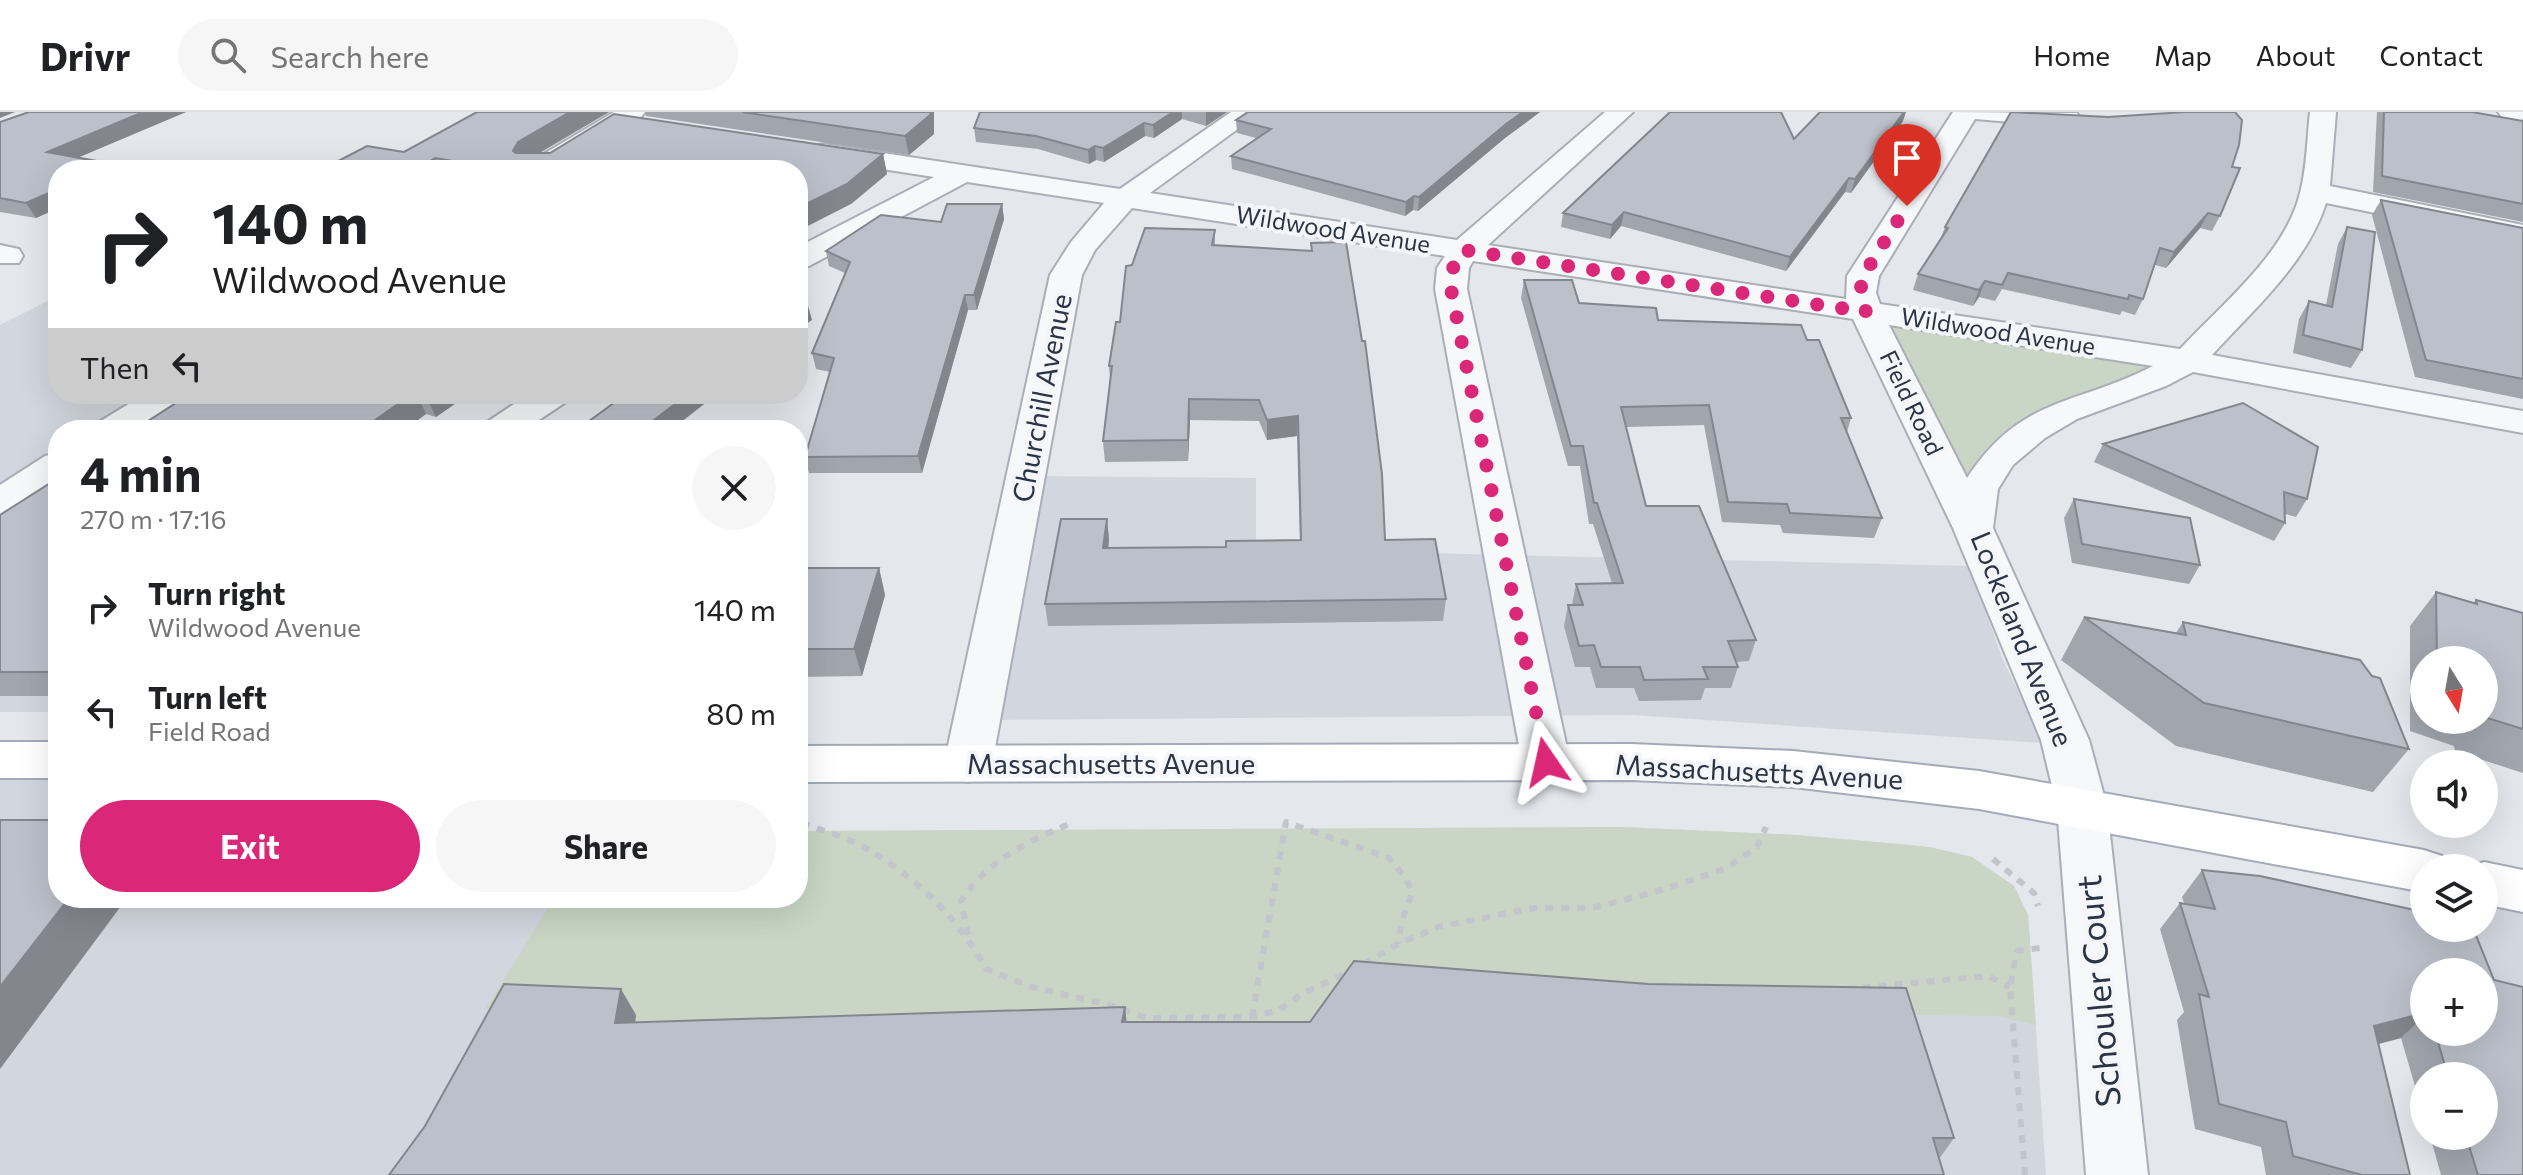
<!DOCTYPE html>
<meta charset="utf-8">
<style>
body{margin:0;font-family:Commissioner,sans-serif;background:#f6f6f6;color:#202124;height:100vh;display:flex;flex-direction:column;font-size:30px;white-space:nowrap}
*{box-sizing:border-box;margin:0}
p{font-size:26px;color:#757577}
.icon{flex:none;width:44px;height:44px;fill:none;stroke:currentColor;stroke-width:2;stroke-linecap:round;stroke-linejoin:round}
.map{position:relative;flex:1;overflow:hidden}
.side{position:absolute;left:48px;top:308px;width:760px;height:488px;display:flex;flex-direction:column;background:#fff;border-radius:32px;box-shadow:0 8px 32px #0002}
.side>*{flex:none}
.top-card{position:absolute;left:48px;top:48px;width:760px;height:244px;border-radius:32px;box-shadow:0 8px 32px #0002;background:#fff;color:#202124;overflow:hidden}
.needle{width:52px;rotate:169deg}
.tools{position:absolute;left:2410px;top:534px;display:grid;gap:16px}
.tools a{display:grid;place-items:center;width:88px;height:88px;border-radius:50%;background:#fff;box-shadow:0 8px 32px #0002;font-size:40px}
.pin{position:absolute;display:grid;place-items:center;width:68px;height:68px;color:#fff;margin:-82px -34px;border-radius:50% 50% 50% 0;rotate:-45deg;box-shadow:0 0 8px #0007}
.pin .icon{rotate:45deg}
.me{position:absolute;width:88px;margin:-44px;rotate:349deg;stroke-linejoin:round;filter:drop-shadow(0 0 6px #0008)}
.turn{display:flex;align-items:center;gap:28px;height:168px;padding:0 32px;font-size:36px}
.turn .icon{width:104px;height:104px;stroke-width:2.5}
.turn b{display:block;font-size:56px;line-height:68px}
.then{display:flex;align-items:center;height:76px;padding:0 32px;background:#0003;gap:16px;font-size:30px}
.round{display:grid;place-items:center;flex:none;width:84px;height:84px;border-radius:42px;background:#f6f6f6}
.summary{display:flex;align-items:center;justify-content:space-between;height:136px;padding:0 32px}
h1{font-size:48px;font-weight:700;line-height:60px}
.cta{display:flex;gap:16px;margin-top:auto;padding:16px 32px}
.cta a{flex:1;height:92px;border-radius:48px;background:#db2777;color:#fff;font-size:32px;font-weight:700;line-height:92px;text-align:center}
.cta a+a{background:#f6f6f6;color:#202124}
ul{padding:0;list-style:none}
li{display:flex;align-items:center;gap:24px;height:104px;padding:0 32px}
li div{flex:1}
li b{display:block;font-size:30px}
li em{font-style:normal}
header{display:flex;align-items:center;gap:48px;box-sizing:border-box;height:112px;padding:0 40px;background:#fff;border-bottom:2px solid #e0e0e0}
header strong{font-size:38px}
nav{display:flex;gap:44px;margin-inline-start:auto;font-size:28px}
.search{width:560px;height:72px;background:#f6f6f6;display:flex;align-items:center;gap:20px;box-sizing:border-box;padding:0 28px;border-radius:44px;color:#757577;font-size:30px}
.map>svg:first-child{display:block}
.built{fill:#d2d6de}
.green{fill:#c9d6c5}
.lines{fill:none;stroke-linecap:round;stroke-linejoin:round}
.street-casing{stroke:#a9aeb7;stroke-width:4}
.primary-casing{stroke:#a3abb8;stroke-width:4}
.path{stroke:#c2c5cb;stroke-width:6;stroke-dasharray:8 8;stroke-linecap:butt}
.street{fill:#f7f8fa;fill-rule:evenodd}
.primary{fill:#fff;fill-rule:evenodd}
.wall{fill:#a1a5ae;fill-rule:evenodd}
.shaded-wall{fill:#83868d}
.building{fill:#bbc0ca;stroke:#83868d;stroke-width:2}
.route{stroke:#db2777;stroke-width:14;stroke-dasharray:0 25.2}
.labels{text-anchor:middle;stroke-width:8;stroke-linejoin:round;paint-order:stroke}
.far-street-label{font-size:24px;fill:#2b3445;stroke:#f4f6f9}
.street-label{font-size:28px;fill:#2b3445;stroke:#f4f6f9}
.near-street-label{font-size:34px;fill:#2b3445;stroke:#f4f6f9}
</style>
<header>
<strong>Drivr</strong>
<div class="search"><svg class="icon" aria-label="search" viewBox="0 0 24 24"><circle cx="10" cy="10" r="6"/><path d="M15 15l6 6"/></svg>Search here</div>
<nav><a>Home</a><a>Map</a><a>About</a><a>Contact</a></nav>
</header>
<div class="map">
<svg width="2523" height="1063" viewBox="0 0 2523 1063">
<rect width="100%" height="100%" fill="#e4e7ec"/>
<g class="built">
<path d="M58,184V282H197L143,318H58V374L0,412V213Z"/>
<path d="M1039,364L1256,366V437L1970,454L2002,546L2043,631L1633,603L994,608Z"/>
<path d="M0,512L58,514V600H0Z"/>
<path d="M0,648L58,649V786H798V719L1622,715L1796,723L1922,734L1972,745L2014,774L2028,803L2046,1063H0Z"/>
<path d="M2484,771L2523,779V1022L2484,860L2452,816H2484Z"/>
</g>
<g class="green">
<path d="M1866,200L2188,249L2032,318L1973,416Z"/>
<path d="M1622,715L1796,723L1930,735L1972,745L2014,774L2028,803L2036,913L1997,904L1639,899L1309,936L631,937L636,904L486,896L554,786H798V719Z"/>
</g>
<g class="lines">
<g class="street-casing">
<g id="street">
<path d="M614,0H645L641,5L556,58H523L527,52Z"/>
<path d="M1231,0H1261L1150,81L1457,128L1605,0H1633L1488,133L1846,187L1847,164L1953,0L2077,1L2081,7L2077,13L2068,15L1975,7L1879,164L1876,181L1880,192L2180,237C2221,193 2286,141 2300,81C2307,55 2307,26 2310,0H2336L2330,74L2523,113V131L2326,91C2307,151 2254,197 2212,243L2523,299V321L2193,260L2166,274L2077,307L2045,326L2013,353L1998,377L1993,416L2089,628L2107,695L2148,1063H2086L2057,695L2041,628L1953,416L1853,207L1473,149L1469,156L1467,177L1570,650L1563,663L1546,668L1529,663L1522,650L1435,177L1437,156L1445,144L1132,96L1095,138L1082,163L992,652L985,665L968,670L951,665L944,652L1050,163L1071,130L1104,91L967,70L809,154L798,156V135L934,65L824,48L814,46L810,40L814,34L824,32L1120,77ZM1889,213L2153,254C2076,294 2022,283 1967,366Z"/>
<path d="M2498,0H2523V10L2502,5Z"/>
<path d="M0,133L19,137L23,144L19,151H0Z"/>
<path d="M145,282H188L183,290L137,318H94L99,310Z"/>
<path d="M529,282H571L566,290L524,318H482L487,310Z"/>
<path d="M58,341V369L14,398L0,402V373L45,344Z"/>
</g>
</g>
<g class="primary-casing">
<g id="primary">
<rect x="0" y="630" width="58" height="36"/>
<path d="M1631,632L1793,639L1979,659L2424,738L2442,744L2448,756H2424V780L1979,697L1793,675L1631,668L798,670V634Z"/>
<path d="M2484,750L2523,758V800L2484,792V756H2466Z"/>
</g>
</g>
<g class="path">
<path d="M802,711C821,718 842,724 860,733C913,762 957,804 986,857L1032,875L1117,895L1146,906L1252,905L1279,898L1303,881L1351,859"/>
<path d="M1993,747L2034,781L2038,794"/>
<path d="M968,823L961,789C988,748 1028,729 1072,711"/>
<path d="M1364,852L1398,832L1438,815L1533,796H1592L1652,781L1725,757L1757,735L1766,715"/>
<path d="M1847,877L1988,864L2010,875"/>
<path d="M1252,905L1286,710L1389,746L1407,768L1412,781L1402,808L1398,832"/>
<path d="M2025,1063L2010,875L2017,839L2040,836L2042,831"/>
</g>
<use href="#street" class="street"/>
<use href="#primary" class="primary"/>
</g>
<g class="wall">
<path d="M186,0L78,45L58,58V96L36,106L0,100V10Z"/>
<path d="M477,0H609L540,41L883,42L887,62L851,92L798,58H416L404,40Z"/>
<path d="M645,0H934V22L909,43L646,4Z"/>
<path d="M980,0H1227L1206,14L1182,7L1154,26L1145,24L1104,50L1096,48L1089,52L1038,37L976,30L974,16Z"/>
<path d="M1248,0H1540L1505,26L1418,99L1413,98L1405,104L1232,57L1231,44L1256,26L1237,21L1236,8Z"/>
<path d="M2377,0H2472L2522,9L2523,6V110L2373,80Z"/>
<path d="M1903,9L1851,81L1845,80L1786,159L1621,114L1610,127L1561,115L1563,101L1794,27Z"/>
<path d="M2232,55L2220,104L2212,119L2200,116L2166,156L2155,153L2143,187L2135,203L2122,199L2120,203L2002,177L1995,189L1979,185L1973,194L1913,178L1918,162L1940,128L1945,115Z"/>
<path d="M2381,88L2523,116V287L2415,265L2372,103Z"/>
<path d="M1002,92L1004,107L977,198H968L922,361H809L805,345L830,260L816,257L812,241L845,161L829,154L826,139L941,110Z"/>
<path d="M2347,115L2362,238L2351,256L2293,241L2299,207L2309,189L2326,193L2338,132Z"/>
<path d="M1215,118V133L1311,139V131L1385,428L1446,487L1443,509L1048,514L1045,492L1107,407L1109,428L1108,436L1226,435L1300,428L1297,324L1267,328L1259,309L1190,308L1188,349L1105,350L1103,329L1110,266L1109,254L1120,210Z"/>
<path d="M1524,168L1579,191L1658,208L1807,228L1851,306L1847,320L1882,406L1874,426L1783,421L1780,413L1722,410L1704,313L1626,315L1646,394L1756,528L1749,549L1736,550L1738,555L1731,576H1705L1701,588L1639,589L1634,576H1596L1590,555H1575L1564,514L1568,493H1572L1576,472L1612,471L1593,412H1589L1580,354H1568L1521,186Z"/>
<path d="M190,282H469L436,305L426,302L404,318H134Z"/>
<path d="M2243,291L2307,387L2296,405L2285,402V411L2274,429L2094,350L2103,332Z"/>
<path d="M58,366V584H0V403Z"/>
<path d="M2074,387L2200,453L2189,472L2072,451L2064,406Z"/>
<path d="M798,456H879L885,483L862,564L798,565Z"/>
<path d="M2436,480L2473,491L2476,488L2523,501V661L2455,639L2454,634L2410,619V514ZM2424,548H2484V608H2424Z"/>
<path d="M2084,505L2176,521L2183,510L2409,637L2373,680L2176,634L2061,548Z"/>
<path d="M2202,758L2260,764L2424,800V816H2473L2494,868L2523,875V1063H2441L2430,1024H2484V964H2424V1005L2401,926L2378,932L2410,1063H2266L2261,1035L2195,1017L2177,908L2184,900L2160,817L2180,791H2184L2182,785ZM2424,860H2484V920H2424Z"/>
<path d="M1125,895L1126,910L1954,1026L1939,1047L389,1063L636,903L635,911Z"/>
</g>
<g class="shaded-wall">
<path d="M0,0H15L0,6Z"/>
<path d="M143,0H186L56,55L47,40Z"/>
<path d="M570,0H609L525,49L513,39L518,30Z"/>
<path d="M931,0H934V22L909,43L905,24Z"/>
<path d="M1173,0H1182V7L1154,26L1153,13Z"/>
<path d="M1206,0H1227L1206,14Z"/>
<path d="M1523,0H1540L1505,26L1418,99L1419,85L1506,12Z"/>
<path d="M1904,0H1906L1903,9L1851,81L1855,67Z"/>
<path d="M1144,11L1145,24L1104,50L1103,36Z"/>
<path d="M1095,34L1096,48L1089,52L1088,38Z"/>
<path d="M883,42L887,62L851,92L798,119V96Z"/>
<path d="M435,46L440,58H416Z"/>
<path d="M113,52L117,58H99Z"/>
<path d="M1849,66L1845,80L1786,159L1790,145Z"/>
<path d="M58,77V96L36,106L26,91Z"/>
<path d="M1414,84L1413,98L1405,104L1406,90Z"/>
<path d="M1002,92L1004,107L977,198L974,183Z"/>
<path d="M1624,100L1621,114L1610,127L1612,113Z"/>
<path d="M2208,101L2200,116L2166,156L2174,140Z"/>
<path d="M1985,169L1979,185L1973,194L1979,178Z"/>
<path d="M965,183L968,198L922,361L918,344Z"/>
<path d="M807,190L812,208L798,218V197Z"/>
<path d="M412,282H417L426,302L404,318H361Z"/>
<path d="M426,282H469L436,305L425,283Z"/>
<path d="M688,282H717L671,318H641Z"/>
<path d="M1189,287L1190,308L1188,349V328Z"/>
<path d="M1298,304L1297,324L1267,328V308Z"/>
<path d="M1107,407L1109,428L1106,457L1103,436Z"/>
<path d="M879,456L885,483L862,564L854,537Z"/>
<path d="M69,786H127L0,957V875Z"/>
<path d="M621,877L636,903L631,937L615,911Z"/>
<path d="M1125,895L1128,922L1122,910Z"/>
<path d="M2424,901V904L2401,926L2348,940L2374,914Z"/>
</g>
<g class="building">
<path d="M29,0H143L47,40L113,52L99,58H58V77L26,91L0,86V10Z"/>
<path d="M477,0H570L518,30L513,39L516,41H550L614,2L883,42L847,72L798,96V58H506L435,46L416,58H321L367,34L404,40Z"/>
<path d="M742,0H931L930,3L905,24Z"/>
<path d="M980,0H1173L1153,13L1144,11L1103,36L1095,34L1088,38L1036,24L974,16Z"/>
<path d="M1248,0H1523L1506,12L1419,85L1414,84L1406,90L1231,44L1271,17L1236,8Z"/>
<path d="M1670,0H1781L1794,27L1820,0H1904L1855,67L1849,66L1790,145L1624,100L1612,113L1563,101Z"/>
<path d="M2011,0L2108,5L2185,0H2235L2242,8L2239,33L2232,55L2240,56L2220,104L2208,101L2174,140L2160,136L2143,187L2129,183L2128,187L2008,161L2002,173L1985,169L1979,178L1918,162L1948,116L1945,115Z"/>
<path d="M2384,0H2472L2523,9V92L2382,64Z"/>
<path d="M2381,88L2523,116V267L2426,248Z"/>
<path d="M947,92H1002L974,183H965L918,344L805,345L834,246L812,241L850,150L826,139L881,103L941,110Z"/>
<path d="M2347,115L2375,120L2362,238L2303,223L2309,189L2332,195Z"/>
<path d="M1145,116L1215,118L1212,133L1312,139L1311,131L1346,130L1362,229H1365L1382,362L1385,428L1435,427L1446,487L1045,492L1061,407H1107L1103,436L1226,435V429L1301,428L1298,304L1267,308L1259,288L1189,287L1188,328L1103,329L1112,254H1109L1116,210H1120L1126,154L1132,153Z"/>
<path d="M1524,168H1572L1579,191L1656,196L1658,208L1801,213L1807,228H1819L1851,306H1841L1882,406L1790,401L1787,392L1728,390L1709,293L1621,295L1646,394H1699L1756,528L1728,529L1738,555H1703L1708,567L1644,568L1640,555H1601L1594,533L1579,534L1568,493H1583L1576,472L1623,471L1597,391H1594L1583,334H1571Z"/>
<path d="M798,178L807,190L798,197Z"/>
<path d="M190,282H412L361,318H134Z"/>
<path d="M626,282H688L641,318H577Z"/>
<path d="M2243,291L2318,335L2307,387L2284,380L2285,411L2103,332Z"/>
<path d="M58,366V560H0V403Z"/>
<path d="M2074,387L2190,406L2200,453L2082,432Z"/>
<path d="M798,456H879L854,537H798Z"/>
<path d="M2436,480L2477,492L2476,488L2523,501V617L2484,605V548H2437Z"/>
<path d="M2084,505L2186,523L2183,510L2360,548L2372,564L2380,566L2409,637L2204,591Z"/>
<path d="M0,708H58V786H69L0,875Z"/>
<path d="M2202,758L2260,764L2424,800V816H2473L2494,868L2523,875V1063H2478L2466,1024H2484V964H2448L2435,920H2484V860H2424V901L2374,914L2410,1063H2362L2293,1044L2286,1010L2219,992L2199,882L2209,885L2180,791L2215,797Z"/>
<path d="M1354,849L1648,872L1906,876L1954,1026H1933L1944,1063H389L425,1014L504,872L621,877L615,911L1125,895L1122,910H1310Z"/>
</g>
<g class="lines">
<path class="route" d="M1546,650L1451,177L1453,156L1464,138L1866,200L1860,181L1863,164L1907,94"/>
</g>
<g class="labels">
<g class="far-street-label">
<text transform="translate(1333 118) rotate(9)" y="8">Wildwood Avenue</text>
<text transform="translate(1998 220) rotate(9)" y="8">Wildwood Avenue</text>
<text transform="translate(1911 291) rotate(64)" y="8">Field Road</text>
</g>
<g class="street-label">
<text transform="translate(1042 286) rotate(-79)" y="10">Churchill Avenue</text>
<text transform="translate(2022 527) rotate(68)" y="10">Lockeland Avenue</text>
<text x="1111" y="662">Massachusetts Avenue</text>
<text transform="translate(1759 660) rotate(3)" y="10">Massachusetts Avenue</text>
</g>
<g class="near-street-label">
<text transform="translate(2099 879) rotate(-95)" y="12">Schouler Court</text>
</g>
</g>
</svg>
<div class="tools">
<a><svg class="needle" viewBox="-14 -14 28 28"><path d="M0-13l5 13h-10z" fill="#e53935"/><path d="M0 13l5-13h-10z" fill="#757577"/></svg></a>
<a><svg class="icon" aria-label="sound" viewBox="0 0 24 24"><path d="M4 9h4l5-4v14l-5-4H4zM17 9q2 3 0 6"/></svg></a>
<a><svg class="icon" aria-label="layers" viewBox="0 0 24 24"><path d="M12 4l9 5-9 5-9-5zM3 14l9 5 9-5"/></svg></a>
<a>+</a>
<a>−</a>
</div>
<div class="pin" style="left:1907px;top:94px;background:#d93025"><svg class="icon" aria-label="arrive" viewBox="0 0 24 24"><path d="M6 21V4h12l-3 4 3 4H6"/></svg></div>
<svg class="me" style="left:1546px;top:650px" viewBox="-20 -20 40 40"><path d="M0-17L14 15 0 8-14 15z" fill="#db2777" stroke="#fff" stroke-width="4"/></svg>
<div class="top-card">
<div class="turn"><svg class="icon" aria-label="right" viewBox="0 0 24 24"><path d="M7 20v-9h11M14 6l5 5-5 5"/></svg><div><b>140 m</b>Wildwood Avenue</div></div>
<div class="then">Then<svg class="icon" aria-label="left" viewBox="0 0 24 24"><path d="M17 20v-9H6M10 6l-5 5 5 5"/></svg></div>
</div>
<section class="side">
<div class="summary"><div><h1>4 min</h1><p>270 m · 17:16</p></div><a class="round"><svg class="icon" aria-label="close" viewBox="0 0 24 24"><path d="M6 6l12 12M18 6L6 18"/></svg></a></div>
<ul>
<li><svg class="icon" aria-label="right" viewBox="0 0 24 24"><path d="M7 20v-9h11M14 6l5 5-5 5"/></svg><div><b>Turn right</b><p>Wildwood Avenue</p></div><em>140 m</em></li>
<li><svg class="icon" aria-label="left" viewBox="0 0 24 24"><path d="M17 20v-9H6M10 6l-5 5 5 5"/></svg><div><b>Turn left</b><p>Field Road</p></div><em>80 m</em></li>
</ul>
<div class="cta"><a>Exit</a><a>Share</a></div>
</section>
</div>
